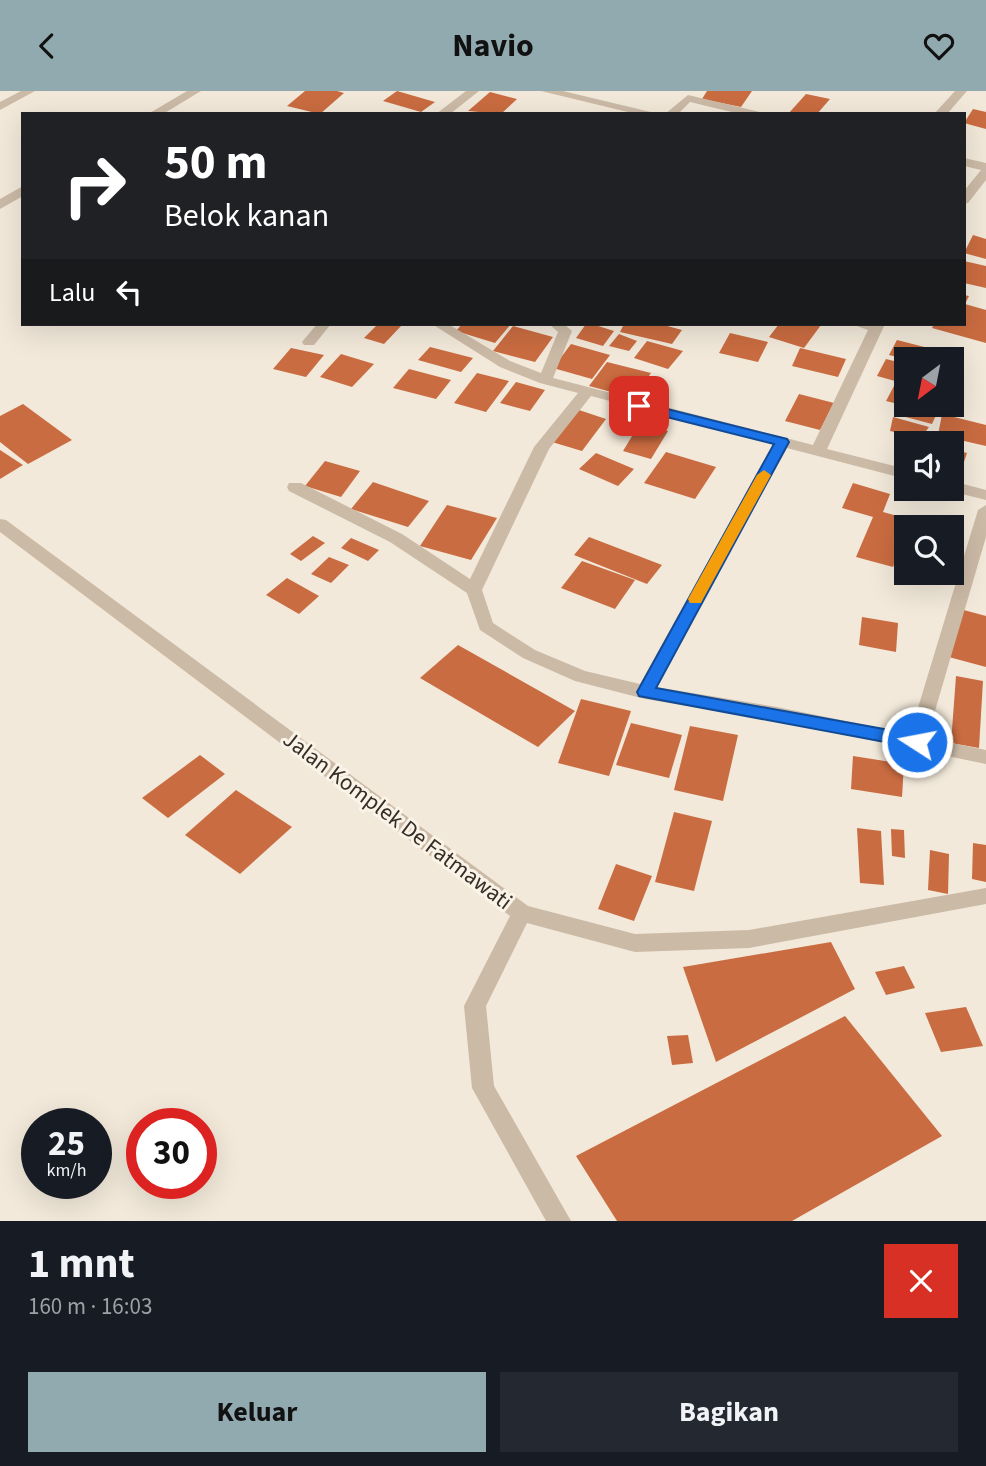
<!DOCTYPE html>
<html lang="id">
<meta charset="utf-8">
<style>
body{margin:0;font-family:"Source Sans 3",sans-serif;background:#242831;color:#f1f3f6;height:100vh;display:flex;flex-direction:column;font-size:26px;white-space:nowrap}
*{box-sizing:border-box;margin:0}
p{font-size:23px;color:#9ea1a6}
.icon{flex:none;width:38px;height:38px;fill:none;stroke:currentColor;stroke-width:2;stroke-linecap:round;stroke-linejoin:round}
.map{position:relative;height:1130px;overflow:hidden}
.panel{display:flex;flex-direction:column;background:#171b24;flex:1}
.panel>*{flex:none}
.top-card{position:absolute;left:21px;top:21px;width:945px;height:214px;border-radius:0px;box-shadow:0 7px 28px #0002;background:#202124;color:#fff;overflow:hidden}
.needle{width:46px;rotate:212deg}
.controls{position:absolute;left:894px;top:256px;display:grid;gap:14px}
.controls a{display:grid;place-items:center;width:70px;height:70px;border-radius:0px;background:#171b24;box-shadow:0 7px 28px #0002;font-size:35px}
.speed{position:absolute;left:21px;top:1017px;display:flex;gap:14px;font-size:35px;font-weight:700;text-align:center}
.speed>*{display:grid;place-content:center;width:91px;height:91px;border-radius:50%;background:#171b24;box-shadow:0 7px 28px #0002;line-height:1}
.speed small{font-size:18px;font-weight:400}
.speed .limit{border:10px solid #d22;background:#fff;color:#111}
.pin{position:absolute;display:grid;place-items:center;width:60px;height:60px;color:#fff;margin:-30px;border-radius:14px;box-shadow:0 4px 10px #0006}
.me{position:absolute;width:77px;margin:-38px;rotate:281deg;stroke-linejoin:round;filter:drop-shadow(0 0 5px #0008)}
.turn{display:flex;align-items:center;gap:24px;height:147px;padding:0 28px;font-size:32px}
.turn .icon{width:91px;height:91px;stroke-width:2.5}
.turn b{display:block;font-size:49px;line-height:60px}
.then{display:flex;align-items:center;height:66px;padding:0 28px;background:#0003;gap:14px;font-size:26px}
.round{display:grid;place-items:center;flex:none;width:74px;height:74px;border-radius:0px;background:#242831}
.overview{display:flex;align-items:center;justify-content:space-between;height:119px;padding:0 28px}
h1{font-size:42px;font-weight:700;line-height:52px}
.action{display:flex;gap:14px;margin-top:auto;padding:14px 28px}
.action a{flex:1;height:80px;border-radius:0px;background:#91aab0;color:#111;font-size:28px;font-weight:700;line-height:80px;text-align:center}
.action a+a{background:#242831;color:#f1f3f6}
header{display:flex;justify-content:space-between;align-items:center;height:91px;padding:0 28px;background:#91aab0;color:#111;font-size:32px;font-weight:700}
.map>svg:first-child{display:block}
.building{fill:#ca6c41}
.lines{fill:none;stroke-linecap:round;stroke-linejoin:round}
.minor{fill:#cbbaa6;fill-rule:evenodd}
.route{fill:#1a73e8;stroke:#114b97;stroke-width:2}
.slow{fill:#f59e0b}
.labels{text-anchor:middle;stroke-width:6;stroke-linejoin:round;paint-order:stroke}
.street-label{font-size:23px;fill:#372d27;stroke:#faf3e7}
</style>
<header><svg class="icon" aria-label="back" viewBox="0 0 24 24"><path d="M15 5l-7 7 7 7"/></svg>Navio<svg class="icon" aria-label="heart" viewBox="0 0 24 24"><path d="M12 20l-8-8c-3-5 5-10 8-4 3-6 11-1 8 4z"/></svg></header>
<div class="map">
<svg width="986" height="1130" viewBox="0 0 986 1130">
<rect width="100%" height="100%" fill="#f2e9da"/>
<g class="building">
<path d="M305,0H337L344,2L320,23L287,15Z"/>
<path d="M397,0L435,11L421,21L383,10Z"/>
<path d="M707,0H752L741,16L702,8Z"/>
<path d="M490,1L517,8L501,23L468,20Z"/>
<path d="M806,3L830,8L817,23H788Z"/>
<path d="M973,18L986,21V38L964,32Z"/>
<path d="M973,144L986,148V168L964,162Z"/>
<path d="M964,170L986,175V197L964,192Z"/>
<path d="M964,204L969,205L965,213L986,219V252L932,237L934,233H964Z"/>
<path d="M378,233H393L401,235L384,253L364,247Z"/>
<path d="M462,233H511L495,252L456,240Z"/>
<path d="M586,233H592L614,240L603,255L576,247Z"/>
<path d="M624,233H660L682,239L672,253L620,241Z"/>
<path d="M779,233H816L821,234L804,257L769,246Z"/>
<path d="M513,235L553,246L535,271L493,260Z"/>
<path d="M730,242L768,251L758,271L719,262Z"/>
<path d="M619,243L637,250L629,260L609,255Z"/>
<path d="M897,249L948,262L945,268H905L889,264Z"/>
<path d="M647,250L683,260L668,278L634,267Z"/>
<path d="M571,253L610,264L592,288L553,277Z"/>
<path d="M430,256L473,267L461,281L418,269Z"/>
<path d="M291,257L324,264L306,286L273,278Z"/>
<path d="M800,257L846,268L838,286L792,275Z"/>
<path d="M341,263L374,273L352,296L320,286Z"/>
<path d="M886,268L906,273V293L877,285Z"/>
<path d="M607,271L651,282L634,307L589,295Z"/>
<path d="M409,278L451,289L436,308L393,297Z"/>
<path d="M477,282L509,290L486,321L454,312Z"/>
<path d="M516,291L545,299L530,320L500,312Z"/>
<path d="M894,295L906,298V313H927L924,319L937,322L932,333L902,325L906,315L886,310Z"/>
<path d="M799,303L834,312L820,339L785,330Z"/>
<path d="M23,313L72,349L28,373L0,351V325Z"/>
<path d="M576,318L606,328L582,360L552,351Z"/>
<path d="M942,323L986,334V355L938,344Z"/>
<path d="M893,326L929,336L921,347L890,340Z"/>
<path d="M640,332L668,340L651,368L623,360Z"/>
<path d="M952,358L967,362L959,386L952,385Z"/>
<path d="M0,359L23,374L0,388Z"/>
<path d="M666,361L716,376L695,408L644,392Z"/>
<path d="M596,362L634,378L618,395L579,378Z"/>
<path d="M325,370L360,380L341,406L305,395Z"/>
<path d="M373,391L429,410L408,436L351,418Z"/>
<path d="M853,392L890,403L883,421L912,429L909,436H906V443L893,476L856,466L873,426L842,417Z"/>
<path d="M447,414L497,427L471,469L420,455Z"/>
<path d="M313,445L325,452L301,470L290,463Z"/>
<path d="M589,446L662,474L647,493L574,464Z"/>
<path d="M351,447L379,459L368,470L341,457Z"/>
<path d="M329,466L349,474L331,492L311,483Z"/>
<path d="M582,470L635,489L615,518L561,497Z"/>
<path d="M287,487L319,505L299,523L266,504Z"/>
<path d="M960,518L986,525V576L945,565Z"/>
<path d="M862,526L898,532L896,561L859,554Z"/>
<path d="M458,554L575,620L538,656L420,587Z"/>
<path d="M956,585L983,590L979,657L951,652Z"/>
<path d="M581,608L631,620L609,685L558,672Z"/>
<path d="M631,632L682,644L669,687L616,674Z"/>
<path d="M690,635L738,644L723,710L674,699Z"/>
<path d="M200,664L225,683L168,727L142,707Z"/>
<path d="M853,665L904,673L902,706L851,698Z"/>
<path d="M236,699L292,736L240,783L185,744Z"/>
<path d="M674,721L712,730L694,800L655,791Z"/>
<path d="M857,737L881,740L884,794L860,792Z"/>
<path d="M891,738L904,739L905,767L892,765Z"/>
<path d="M973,752L986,754V791L972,788Z"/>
<path d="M930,759L949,763L948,803L928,799Z"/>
<path d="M616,773L652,785L634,830L598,818Z"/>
<path d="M831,851L855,898L716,971L683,876Z"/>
<path d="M904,875L915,897L886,904L875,881Z"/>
<path d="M966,916L983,955L941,961L925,922Z"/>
<path d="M845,925L942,1045L792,1130H617L576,1065Z"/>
<path d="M688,944L693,972L672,974L667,945Z"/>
</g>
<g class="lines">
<g class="minor">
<path d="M21,0H35L0,19V11Z"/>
<path d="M187,0H201L163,23H148Z"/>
<path d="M466,0H479L450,23H436Z"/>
<path d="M541,0H563L659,23H636Z"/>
<path d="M955,0H967L947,23H934Z"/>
<path d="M688,4L760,21L762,23H740L690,11L678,23H665Z"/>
<path d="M964,67L986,72V89L968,112L964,113V100L981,79L964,75Z"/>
<path d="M23,95V105L0,118V108Z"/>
<path d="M317,233H331L314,254H304L302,251Z"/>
<path d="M432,233H448L510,270L541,282L558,241L549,233H564L572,240L553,287L813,354L868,239L851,233H885L827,358L906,378V388L787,357L656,596L777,616L910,643L978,419L986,414V446L927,647L986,659V673L777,630L645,608L575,590L523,567L480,539L467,502L390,451L289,400L287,396L289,392H301L402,443L470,488L534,356L578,302L540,292L500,276ZM591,305L773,353L640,593L585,580L535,559L493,532L482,499L549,358Z"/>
<path d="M952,390L986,399V409L946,399L952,397Z"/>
<path d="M0,428L6,429L528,815L635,843L749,839L986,797V813L749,857L635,861L527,832L486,915L494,995L571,1130H546L472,997L464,915L510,825L0,441Z"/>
</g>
</g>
<path class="route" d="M639,311L787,348L789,351L656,597L917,644L925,651L923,655L917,657L639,605L637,601L774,353L635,318L633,315Z"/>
<path class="slow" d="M764,379L771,384L703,508L701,512H690L688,508L757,384Z"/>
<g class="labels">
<g class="street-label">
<text transform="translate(398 729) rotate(37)" y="8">Jalan Komplek De Fatmawati</text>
</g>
</g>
</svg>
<div class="controls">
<a><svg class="needle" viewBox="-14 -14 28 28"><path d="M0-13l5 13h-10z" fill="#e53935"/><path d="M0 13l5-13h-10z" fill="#9ea1a6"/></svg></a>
<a><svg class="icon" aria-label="sound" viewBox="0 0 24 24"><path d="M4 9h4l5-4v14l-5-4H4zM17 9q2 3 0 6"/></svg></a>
<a><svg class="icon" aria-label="search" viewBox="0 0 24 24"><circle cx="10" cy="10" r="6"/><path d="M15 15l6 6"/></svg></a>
</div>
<div class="speed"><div>25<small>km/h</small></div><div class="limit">30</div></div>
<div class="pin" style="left:639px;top:315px;background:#d93025"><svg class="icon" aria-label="arrive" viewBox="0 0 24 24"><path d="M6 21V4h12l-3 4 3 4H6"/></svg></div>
<svg class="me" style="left:917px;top:651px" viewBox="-20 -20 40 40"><circle r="17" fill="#1a73e8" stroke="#fff" stroke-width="3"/><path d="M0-11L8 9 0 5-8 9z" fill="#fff"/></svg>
<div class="top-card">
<div class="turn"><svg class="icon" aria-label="right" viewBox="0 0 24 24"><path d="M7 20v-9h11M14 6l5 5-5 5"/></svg><div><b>50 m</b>Belok kanan</div></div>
<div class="then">Lalu<svg class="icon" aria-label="left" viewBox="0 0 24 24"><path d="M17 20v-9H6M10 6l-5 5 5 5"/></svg></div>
</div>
</div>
<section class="panel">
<div class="overview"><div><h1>1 mnt</h1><p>160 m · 16:03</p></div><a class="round" style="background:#d93025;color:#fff"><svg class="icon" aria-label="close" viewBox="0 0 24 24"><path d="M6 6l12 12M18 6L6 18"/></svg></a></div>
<div class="action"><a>Keluar</a><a>Bagikan</a></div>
</section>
